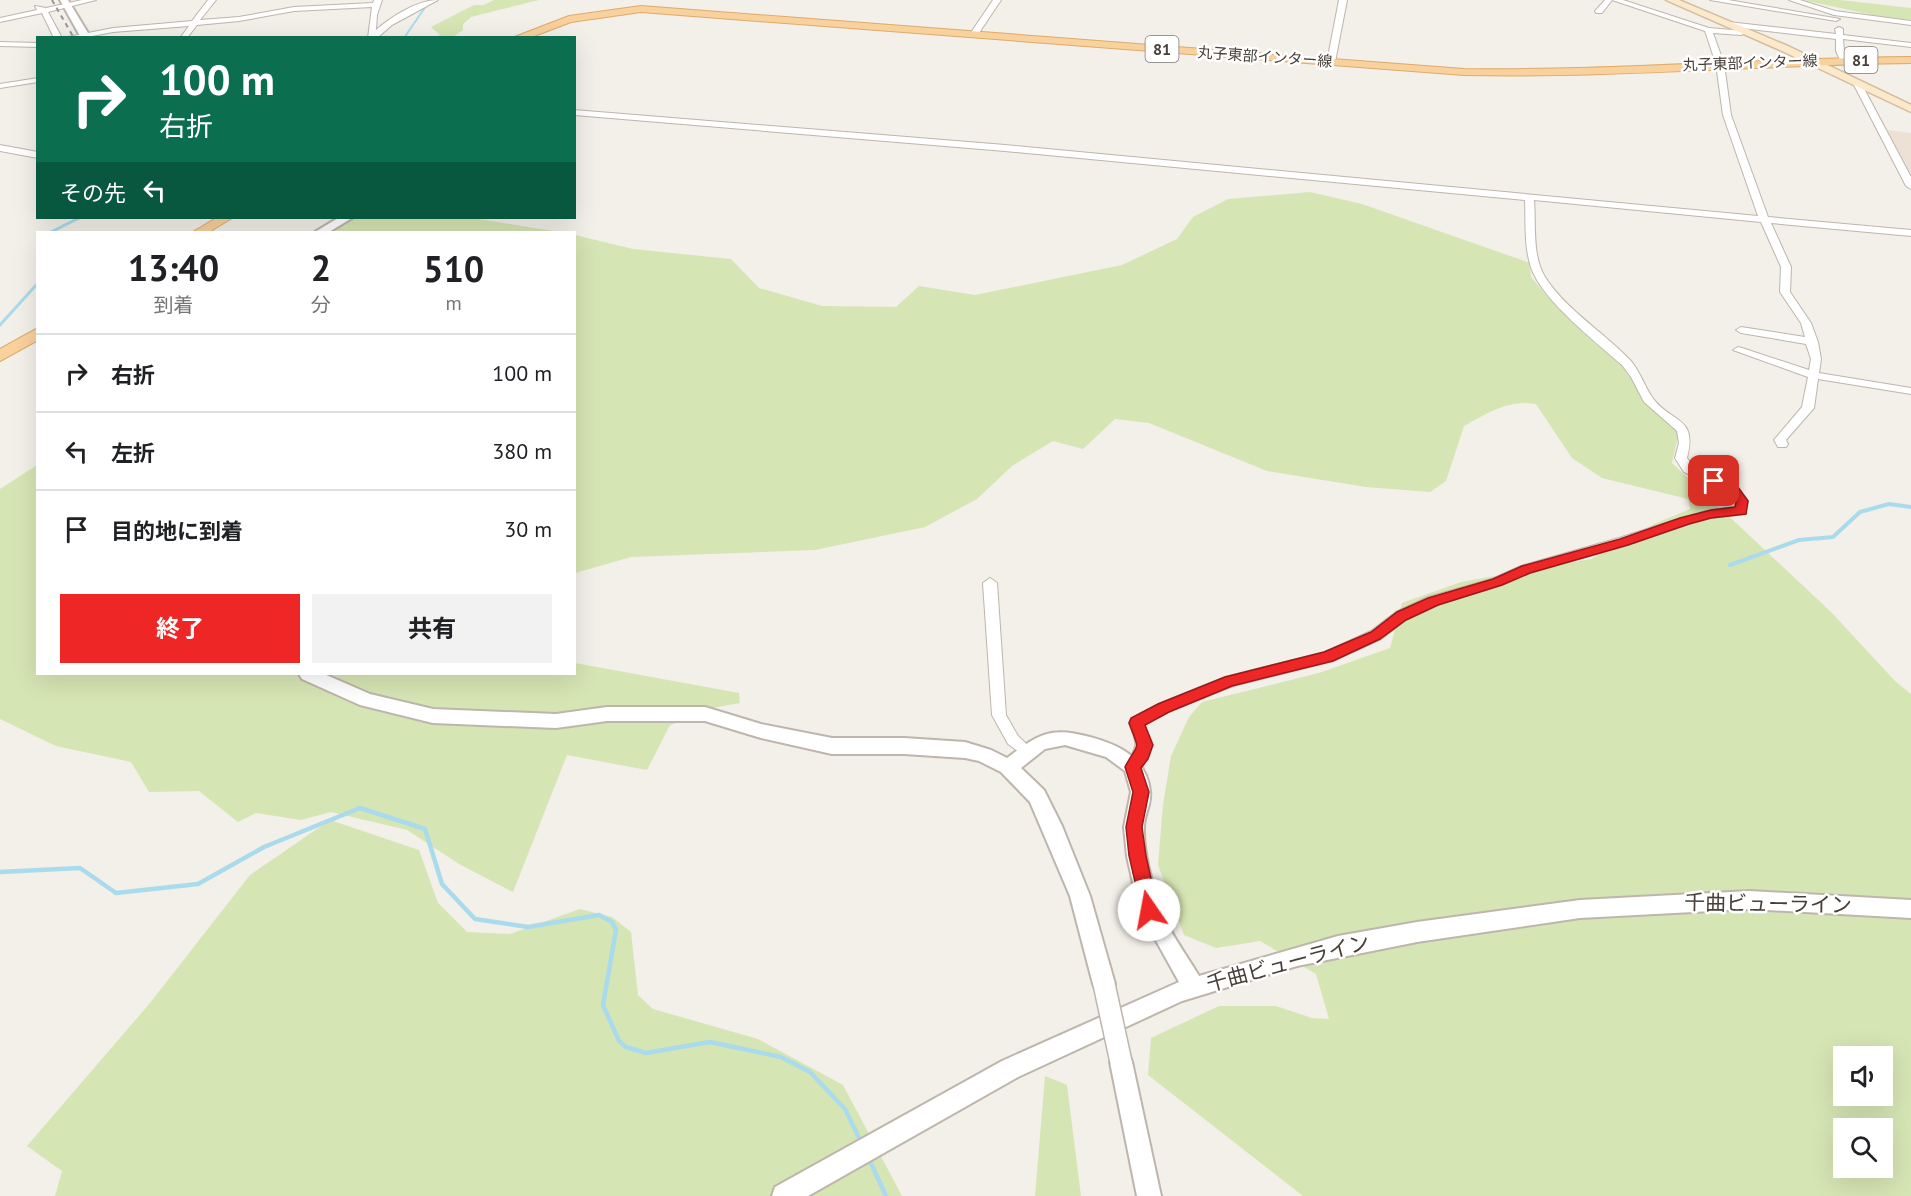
<!DOCTYPE html>
<html lang="ja">
<meta charset="utf-8">
<style>
body{margin:0;font-family:"PT Sans","Noto Sans JP",sans-serif;background:#f2f2f2;color:#202124;height:100vh;display:flex;flex-direction:column;font-size:22px;white-space:nowrap}
*{box-sizing:border-box;margin:0}
p{font-size:20px;color:#757577}
.icon{flex:none;width:33px;height:33px;fill:none;stroke:currentColor;stroke-width:2;stroke-linecap:round;stroke-linejoin:round}
.map{position:relative;flex:1;overflow:hidden}
.details{position:absolute;left:36px;top:231px;width:540px;height:444px;display:flex;flex-direction:column;background:#fff;border-radius:0px;box-shadow:0 6px 24px #0002}
.details>*{flex:none}
.guide{position:absolute;left:36px;top:36px;width:540px;height:183px;border-radius:0px;box-shadow:0 6px 24px #0002;background:#0b6e4f;color:#fff;overflow:hidden}
.controls{position:absolute;left:1833px;top:1046px;display:grid;gap:12px}
.controls a{display:grid;place-items:center;width:60px;height:60px;border-radius:0px;background:#fff;box-shadow:0 6px 24px #0002;font-size:30px}
.pin{position:absolute;display:grid;place-items:center;width:51px;height:51px;color:#fff;margin:-26px;border-radius:12px;box-shadow:0 3px 9px #0006}
.me{position:absolute;width:66px;margin:-33px;rotate:348deg;stroke-linejoin:round;filter:drop-shadow(0 0 4px #0008)}
.turn{display:flex;align-items:center;gap:21px;height:126px;padding:0 24px;font-size:27px}
.turn .icon{width:78px;height:78px;stroke-width:2.5}
.turn b{display:block;font-size:42px;line-height:51px}
.then{display:flex;align-items:center;height:57px;padding:0 24px;background:#0003;gap:12px;font-size:22px}
.eta{display:flex;justify-content:space-evenly;align-items:center;height:102px;text-align:center}
.eta b{font-size:36px;font-weight:700;line-height:42px}
.cta{display:flex;gap:12px;margin-top:auto;padding:12px 24px}
.cta a{flex:1;height:69px;border-radius:0px;background:#ee2626;color:#fff;font-size:24px;font-weight:700;line-height:69px;text-align:center}
.cta a+a{background:#f2f2f2;color:#202124}
ul{padding:0;list-style:none}
li{display:flex;align-items:center;gap:18px;height:78px;padding:0 24px;border-top:2px solid #e0e0e0}
li div{flex:1}
li b{display:block;font-size:22px}
li em{font-style:normal}
.map>svg:first-child{display:block}
.education{fill:#ece1d4}
.green{fill:#d6e5b4;fill-rule:evenodd}
.lines{fill:none;stroke-linecap:round;stroke-linejoin:round}
.stream-far3{stroke:#a9dbec;stroke-width:2}
.stream-far2{stroke:#a9dbec;stroke-width:3}
.stream-far1{stroke:#a9dbec;stroke-width:4}
.stream{stroke:#a9dbec;stroke-width:4.5}
.minor-casing{stroke:#beb5ac;stroke-width:2}
.tertiary-casing{stroke:#beb5ac;stroke-width:4}
.secondary-casing{stroke:#d4bd9e;stroke-width:3}
.primary-casing{stroke:#ddab6d;stroke-width:2}
.minor{fill:#fff;fill-rule:evenodd}
.tertiary{fill:#fff;fill-rule:evenodd}
.secondary{fill:#fce9cb;fill-rule:evenodd}
.primary{fill:#f8d19d;fill-rule:evenodd}
.rail{stroke:#979797;stroke-width:2;stroke-dasharray:4.5 4.5;stroke-linecap:butt}
.tertiary-bridge-casing{stroke:#beb5ac;stroke-width:24;stroke-linecap:butt}
.tertiary-bridge{stroke:#fff;stroke-width:21}
.route{fill:#ee2626;stroke:#9b1919;stroke-width:1.5}
.labels{text-anchor:middle;stroke-width:5;stroke-linejoin:round;paint-order:stroke}
.far-street-label{font-size:15px;fill:#473f38;stroke:#fff}
.shield{fill:#fff;stroke:#7e7974;stroke-width:1.5}
.shield-label{font-size:16px;font-weight:bold;fill:#473f38}
.near-street-label{font-size:21px;fill:#473f38;stroke:#fff}
</style>
<div class="map">
<svg width="1911" height="1196" viewBox="0 0 1911 1196">
<rect width="100%" height="100%" fill="#f3efe9"/>
<path class="education" d="M1887,130L1911,133V175Z"/>
<g class="green">
<path d="M494,0H539L471,17L463,24V30L453,37H435L440,35L431,27L474,5H484Z"/>
<path d="M1803,0H1840L1911,8V20L1877,16Z"/>
<path d="M1310,192L1362,204L1530,263L1531,277L1548,297L1610,351L1680,428L1672,463L1831,612L1896,682L1911,694V1196H1303L1148,1075L1151,1038L1219,1006H1276L1312,1018L1329,1019L1316,974L1260,941L1216,948L1184,935L1158,865L1163,805L1171,756L1189,717L1202,702L1319,673L1390,648L1402,603L1461,582L1591,559L1654,524L1690,509L1688,499L1602,478L1572,458L1536,404C1509,399 1488,413 1464,426L1446,481L1430,492L1366,487L1267,471L1149,423L1115,419L1083,449L1053,441L1012,466L977,499L925,527L815,550L631,557L575,573V235L633,249L731,259L759,288L822,306L896,307L919,286L975,295L1122,265L1177,239L1193,217L1228,199ZM1844,1056H1882V1095H1844ZM1844,1128H1882V1167H1844Z"/>
<path d="M346,218H472L560,232H325Z"/>
<path d="M37,465L38,674H574L575,663L739,693L740,703L706,709L705,714L670,725L647,770L567,755L513,892L459,864L407,830L331,812L301,820L256,813L238,822L199,791L149,792L131,762L56,746L0,719V489Z"/>
<path d="M330,820L419,850L438,903L467,932L510,934L580,909L612,917L631,932L638,995L653,1009L758,1039L843,1085L902,1196H55L62,1171L27,1146L150,1003L250,875Z"/>
<path d="M1045,1076L1067,1085L1081,1196H1035Z"/>
</g>
<g class="lines">
<path class="stream-far3" d="M404,38L426,6"/>
<g class="stream-far2">
<path d="M51,232L79,218"/>
<path d="M0,325L38,283"/>
</g>
<path class="stream-far1" d="M1730,565L1799,540L1833,537L1860,512L1889,504L1911,507"/>
<g class="stream">
<path d="M0,872L80,868L116,893L198,884L264,847L360,808L425,829L442,884L475,919L528,927L599,915L612,922L616,930L603,1005L619,1041L626,1047L646,1053L710,1042L781,1057L810,1072L845,1109L862,1144"/>
<path d="M869,1159L886,1196"/>
</g>
<g class="minor-casing">
<g id="minor">
<path d="M82,0H96L48,12L62,38H54L42,13L0,22V18L37,10L35,6L46,8Z"/>
<path d="M208,0H216L200,20L239,17L294,7L373,3L374,0H382L377,15L376,30C391,17 417,0 438,0L392,25L377,38H368L372,7L294,11L239,21L197,25L187,38H180L189,26L113,32L82,38H63L113,28L192,21Z"/>
<path d="M993,0H1001L977,36H971L970,34Z"/>
<path d="M1339,0H1347L1335,62L1331,64L1327,62Z"/>
<path d="M1605,0H1623L1709,28L1744,31L1745,33L1741,35L1713,33L1724,64L1731,115L1768,217L1911,230V236L1771,223L1791,267L1790,292L1811,323L1818,342L1821,359L1819,373L1911,388V394L1818,379L1814,408L1786,440L1788,444L1786,447H1778L1774,440L1802,407L1808,377L1733,350L1738,347L1742,348L1809,370L1811,359L1806,344L1741,333L1736,330L1741,327L1805,337L1801,323L1780,292L1781,267L1761,222L1534,200C1536,225 1532,256 1545,277C1567,311 1604,332 1631,361C1640,372 1644,385 1652,397C1671,424 1698,415 1687,458C1701,480 1731,474 1748,501L1745,514L1711,518L1689,524L1628,545L1530,573L1502,585L1438,605L1406,620L1381,639L1333,661L1233,686L1168,712L1144,725C1153,745 1152,755 1138,771L1133,773L1128,771L1125,767C1137,744 1139,749 1129,723L1131,719L1158,704L1225,677L1325,652L1371,631L1396,612L1428,597L1492,579L1521,566L1619,538L1681,518L1711,510L1735,507L1736,501L1730,493L1684,472L1675,458L1679,443L1677,431L1644,402L1631,377L1622,365C1596,342 1538,297 1530,264C1524,243 1526,221 1525,200L1005,151L574,115V110L1005,145L1758,216L1723,115L1716,64L1705,31L1612,0L1602,13H1596L1595,11Z"/>
<path d="M1710,0H1728L1840,19L1836,21Z"/>
<path d="M1789,0H1800L1835,11L1911,21V25L1834,15Z"/>
<path d="M1728,22L1836,34L1835,29L1839,27L1843,29V35L1911,43V47L1843,39L1844,51L1848,60L1844,62H1841L1836,51V39L1725,26V22Z"/>
<path d="M0,42L38,43V47L0,46Z"/>
<path d="M38,78V82L0,88V84Z"/>
<path d="M1854,81L1861,83L1911,177V189L1906,186L1853,83Z"/>
<path d="M0,145L38,152V158L0,151Z"/>
<path d="M990,578L997,583L1006,715L1018,736L1035,752L1032,756L1027,758L1008,744L992,715L983,583Z"/>
</g>
</g>
<g class="tertiary-casing">
<g id="tertiary">
<path d="M60,0H68L91,38L80,36Z"/>
<path d="M338,218H352L329,232H315Z"/>
<path d="M299,674H324L370,694L433,709L556,714L607,707H705L761,724L832,738H904L965,742L991,750L1007,758C1039,734 1050,726 1090,737C1119,745 1146,757 1150,791C1152,803 1144,815 1144,827C1143,852 1152,880 1158,904C1163,923 1188,957 1199,976L1338,936L1417,922L1580,900L1750,891L1911,900V918L1750,909L1580,918L1417,942L1297,966L1182,1001L1018,1077L808,1196H772L775,1187L1002,1061L1179,982L1139,910L1127,856L1124,827L1131,792L1125,771L1106,757L1065,745L1045,749L1021,768L1044,790L1062,826L1090,896L1115,984L1112,991L1104,994L1096,991L1093,984L1070,896L1030,802L1001,772L979,761L965,758L904,754H832L761,738L705,721H607L556,728L433,723L360,705L302,679Z"/>
<path d="M1121,1051L1129,1054L1132,1062L1161,1196H1137L1110,1062L1113,1054Z"/>
</g>
</g>
<g class="secondary-casing">
<path id="secondary" d="M1666,0H1679L1790,47L1911,105V112L1782,51Z"/>
</g>
<g class="primary-casing">
<g id="primary">
<path d="M641,6L1464,69C1613,71 1762,58 1911,57V63C1762,65 1613,78 1464,75L641,12L571,22L529,38H512L569,16Z"/>
<path d="M216,218H232L209,232H193Z"/>
<path d="M38,328V340L0,361V349Z"/>
</g>
</g>
<use href="#minor" class="minor"/>
<use href="#tertiary" class="tertiary"/>
<use href="#secondary" class="secondary"/>
<use href="#primary" class="primary"/>
<path class="rail" d="M52,0L74,38"/>
<g class="tertiary-bridge-casing">
<path id="tertiary-bridge" d="M1104,984L1121,1062"/>
</g>
<use href="#tertiary-bridge" class="tertiary-bridge"/>
</g>
<path class="route" d="M1714,476L1738,487L1748,501L1746,514L1711,518L1689,524L1628,545L1530,573L1502,585L1438,605L1406,620L1380,639L1333,661L1232,686L1169,712L1145,725L1153,745L1148,759L1141,768L1149,792L1142,827L1146,856L1158,910L1155,916L1149,918L1143,916L1129,856L1126,827L1133,792L1125,767C1138,741 1141,754 1129,723L1131,718L1158,704L1225,677L1324,652L1371,632L1397,612L1428,598L1493,579L1522,566L1620,539L1680,518L1711,510L1735,507L1736,502L1729,493L1710,484L1708,481L1710,478Z"/>
<g class="labels">
<g class="far-street-label">
<text transform="translate(1265 57) rotate(4)" y="5">丸子東部インター線</text>
<text transform="translate(1750 63) rotate(-2)" y="5">丸子東部インター線</text>
</g>
<g class="shield">
<rect x="1145.5" y="36" width="33" height="26" rx="4.5"/>
<rect x="1844.5" y="47" width="33" height="26" rx="4.5"/>
</g>
<g class="shield-label">
<text x="1162" y="55">81</text>
<text x="1861" y="66">81</text>
</g>
<g class="near-street-label">
<text transform="translate(1768 904) rotate(1)" y="7">千曲ビューライン</text>
<text transform="translate(1288 963) rotate(-15)" y="7">千曲ビューライン</text>
</g>
</g>
</svg>
<div class="controls">
<a><svg class="icon" aria-label="sound" viewBox="0 0 24 24"><path d="M4 9h4l5-4v14l-5-4H4zM17 9q2 3 0 6"/></svg></a>
<a><svg class="icon" aria-label="search" viewBox="0 0 24 24"><circle cx="10" cy="10" r="6"/><path d="M15 15l6 6"/></svg></a>
</div>
<div class="pin" style="left:1714px;top:481px;background:#d93025"><svg class="icon" aria-label="arrive" viewBox="0 0 24 24"><path d="M6 21V4h12l-3 4 3 4H6"/></svg></div>
<svg class="me" style="left:1149px;top:910px" viewBox="-20 -20 40 40"><circle r="19" fill="#fff"/><path d="M0-13L10 11 0 6-10 11z" fill="#ee2626"/></svg>
<div class="guide">
<div class="turn"><svg class="icon" aria-label="right" viewBox="0 0 24 24"><path d="M7 20v-9h11M14 6l5 5-5 5"/></svg><div><b>100 m</b>右折</div></div>
<div class="then">その先<svg class="icon" aria-label="left" viewBox="0 0 24 24"><path d="M17 20v-9H6M10 6l-5 5 5 5"/></svg></div>
</div>
<section class="details">
<div class="eta">
<div><b>13:40</b><p>到着</p></div>
<div><b>2</b><p>分</p></div>
<div><b>510</b><p>m</p></div>
</div>
<ul>
<li><svg class="icon" aria-label="right" viewBox="0 0 24 24"><path d="M7 20v-9h11M14 6l5 5-5 5"/></svg><div><b>右折</b></div><em>100 m</em></li>
<li><svg class="icon" aria-label="left" viewBox="0 0 24 24"><path d="M17 20v-9H6M10 6l-5 5 5 5"/></svg><div><b>左折</b></div><em>380 m</em></li>
<li><svg class="icon" aria-label="arrive" viewBox="0 0 24 24"><path d="M6 21V4h12l-3 4 3 4H6"/></svg><div><b>目的地に到着</b></div><em>30 m</em></li>
</ul>
<div class="cta"><a>終了</a><a>共有</a></div>
</section>
</div>
